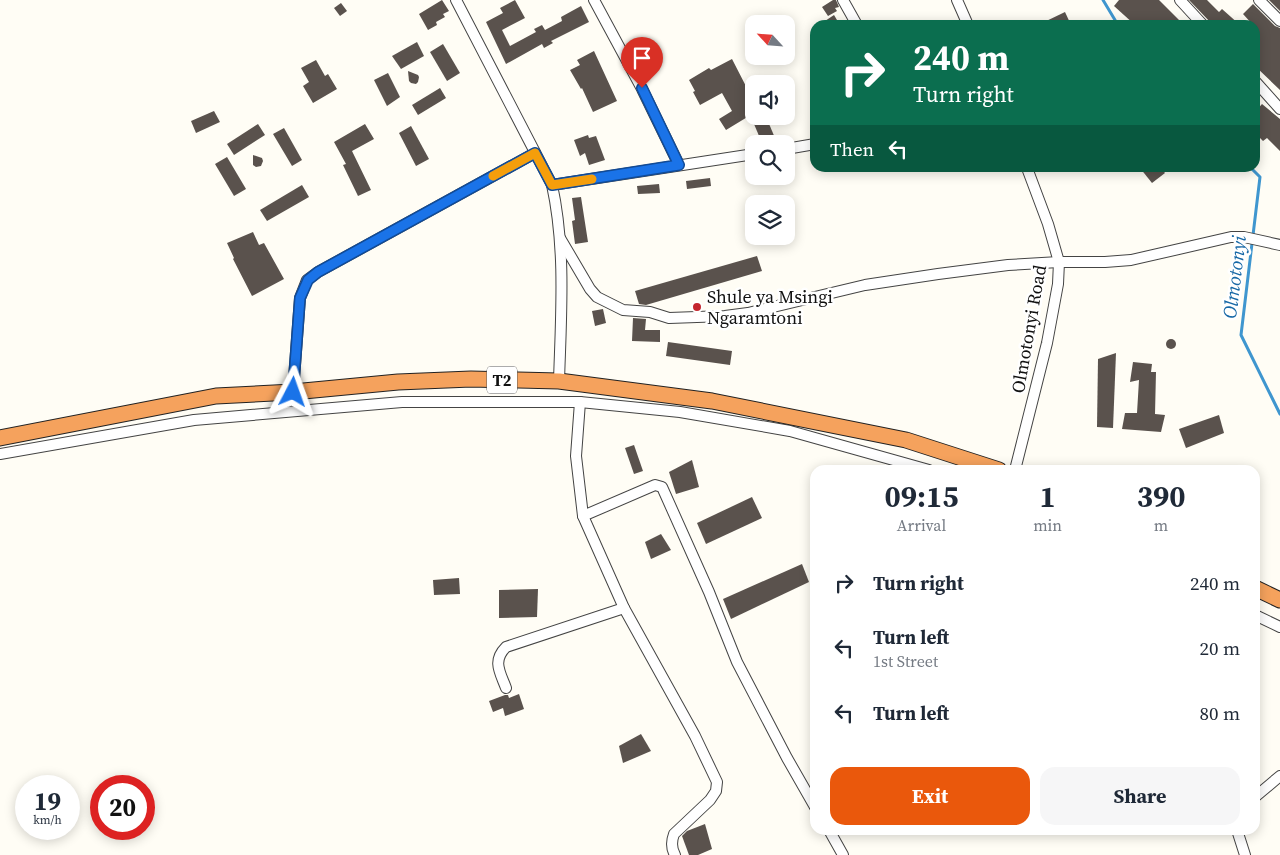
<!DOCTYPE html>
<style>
body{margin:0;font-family:"Source Serif 4",serif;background:#f6f6f7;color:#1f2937;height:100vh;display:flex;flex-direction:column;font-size:19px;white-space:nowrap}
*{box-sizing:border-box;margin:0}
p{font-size:16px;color:#747a83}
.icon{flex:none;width:28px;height:28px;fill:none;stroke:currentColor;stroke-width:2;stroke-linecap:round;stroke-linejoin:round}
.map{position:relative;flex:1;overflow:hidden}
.drawer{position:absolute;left:810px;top:465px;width:450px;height:370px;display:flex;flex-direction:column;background:#fff;border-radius:15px;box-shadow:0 2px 12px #0003}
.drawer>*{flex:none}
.hud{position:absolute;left:810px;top:20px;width:450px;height:152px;border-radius:15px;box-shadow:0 2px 12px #0003;background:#0b6e4f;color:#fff;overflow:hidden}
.needle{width:32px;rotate:296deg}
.fabs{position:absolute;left:745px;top:15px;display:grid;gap:10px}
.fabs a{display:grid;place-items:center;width:50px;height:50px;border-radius:10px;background:#fff;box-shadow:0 2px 12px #0003;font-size:25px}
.speed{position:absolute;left:15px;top:775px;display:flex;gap:10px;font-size:25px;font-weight:700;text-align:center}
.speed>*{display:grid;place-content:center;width:65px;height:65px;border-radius:50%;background:#fff;box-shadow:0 2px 12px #0003;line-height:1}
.speed small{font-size:12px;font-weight:400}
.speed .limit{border:8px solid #d22;background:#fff;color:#111}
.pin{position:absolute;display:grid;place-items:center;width:42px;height:42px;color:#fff;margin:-51px -21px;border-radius:50% 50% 50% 0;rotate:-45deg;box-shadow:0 0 5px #0007}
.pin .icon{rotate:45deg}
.me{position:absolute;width:55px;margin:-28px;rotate:4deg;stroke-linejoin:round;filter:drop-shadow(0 0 4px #0008)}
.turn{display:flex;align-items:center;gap:18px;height:105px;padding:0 20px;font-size:22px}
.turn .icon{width:65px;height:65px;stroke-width:2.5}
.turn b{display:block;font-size:35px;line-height:42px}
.then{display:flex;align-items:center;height:48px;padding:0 20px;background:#0003;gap:10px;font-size:19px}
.eta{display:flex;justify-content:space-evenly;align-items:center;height:85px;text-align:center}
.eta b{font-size:30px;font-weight:700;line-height:35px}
.cta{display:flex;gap:10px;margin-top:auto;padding:10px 20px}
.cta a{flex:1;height:58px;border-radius:15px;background:#ea580c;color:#fff;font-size:20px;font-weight:700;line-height:58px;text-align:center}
.cta a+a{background:#f6f6f7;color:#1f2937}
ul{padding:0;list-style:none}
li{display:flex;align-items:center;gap:15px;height:65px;padding:0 20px}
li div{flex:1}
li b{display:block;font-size:19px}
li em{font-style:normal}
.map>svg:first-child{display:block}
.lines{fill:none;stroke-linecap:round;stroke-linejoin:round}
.stream{stroke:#3f96cf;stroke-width:3}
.building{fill:#5a524d}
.minor-casing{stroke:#444;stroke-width:12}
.highway-casing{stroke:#222;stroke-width:17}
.minor{stroke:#fff;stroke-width:10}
.highway{stroke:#f5a25d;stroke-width:15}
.route-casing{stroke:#114b97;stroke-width:12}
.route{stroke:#1a73e8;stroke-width:9}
.slow{stroke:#f59e0b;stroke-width:9}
.poi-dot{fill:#c4262e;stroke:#fff;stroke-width:2}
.labels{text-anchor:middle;stroke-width:5;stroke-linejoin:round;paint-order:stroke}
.shield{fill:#fff;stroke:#585858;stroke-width:1}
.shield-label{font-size:16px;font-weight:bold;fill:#111}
.poi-label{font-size:18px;fill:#111;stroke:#fff;text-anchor:start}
.street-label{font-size:18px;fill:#111;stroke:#fff}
.water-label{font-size:19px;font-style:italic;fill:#1768a6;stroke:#fff}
</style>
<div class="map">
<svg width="1280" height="855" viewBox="0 0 1280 855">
<rect width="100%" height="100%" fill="#fffdf5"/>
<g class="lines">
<g class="stream">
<path d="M1103,0L1118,25"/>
<path d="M1251,168L1260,177L1241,335L1280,414"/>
</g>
</g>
<g class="building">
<path d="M442,0L449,11L443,14L445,17L436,22L437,25L428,30L419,14Z"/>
<path d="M515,0L525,18L502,30L510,46L536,32L534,29L542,25L545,30L562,21L561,17L581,6L589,22L551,41L553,43L544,48L542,44L506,64L486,22L503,13L500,8Z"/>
<path d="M833,0H836L839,7L835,8L837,11L828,16L822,7Z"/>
<path d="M1119,0H1159L1184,25H1135L1114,6Z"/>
<path d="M1189,0H1207L1219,12L1222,9L1240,25H1213Z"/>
<path d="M1269,0H1280V11Z"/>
<path d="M341,3L347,11L340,16L334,8Z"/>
<path d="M1253,4L1275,26L1280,28V90L1255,66V25H1253L1243,14Z"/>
<path d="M1065,12L1071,25H1038Z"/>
<path d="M834,15L840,25H819Z"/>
<path d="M417,42L424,56L401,69L392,56Z"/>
<path d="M443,44L460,73L447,81L430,52Z"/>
<path d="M594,51L617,101L593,112L582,88L581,89L570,70L580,65L577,60Z"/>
<path d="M732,59L751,96L749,97L754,105V113L726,130L719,119L732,111L722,93L700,105L693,92L695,91L689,80L709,68L711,70Z"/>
<path d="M316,60L325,76L328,74L337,89L313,103L303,86L309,82L301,68Z"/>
<path d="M408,71L418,75L419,77L418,82L416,84L411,83L409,81Z"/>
<path d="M388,73L400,97L387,106L374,80Z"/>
<path d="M440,88L446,98L418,115L412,105Z"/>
<path d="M1262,104L1280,119V151L1267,138L1263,141L1255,133V112Z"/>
<path d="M214,111L220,122L196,133L191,121Z"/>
<path d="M767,119L775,138L762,143L754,124Z"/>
<path d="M258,124L265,135L234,155L227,144Z"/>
<path d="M365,124L374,139L352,151L371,190L358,196L343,165L346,164L334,142Z"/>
<path d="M411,126L429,159L416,166L399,133Z"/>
<path d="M284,128L302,160L292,166L273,134Z"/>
<path d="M588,135L589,138L596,136L605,160L589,165L585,153L580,156L574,140Z"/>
<path d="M253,155L262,158L263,161L261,166L256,167L253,165Z"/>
<path d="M227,157L246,189L234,196L215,164Z"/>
<path d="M1140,168H1161L1165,173L1152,183Z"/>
<path d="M710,178L711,186L687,189L686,181Z"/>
<path d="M659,184L660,193L638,194L637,186Z"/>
<path d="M302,185L309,197L267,221L260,210Z"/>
<path d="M581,197L588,242L575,244L572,221L575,220L572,198Z"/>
<path d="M253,232L259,245L264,243L284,279L252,296L233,259L234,258L227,243Z"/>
<path d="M757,256L762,271L646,305L639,304L635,291Z"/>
<path d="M603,309L606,323L595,326L592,311Z"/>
<path d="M633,318L646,319L645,330H660V342L632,341Z"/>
<circle cx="1171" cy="344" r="5"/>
<path d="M668,342L732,351L730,365L666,356Z"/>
<path d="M1116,353L1113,428L1097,427L1098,359Z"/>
<path d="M1133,362L1152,364L1151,372H1156L1155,414L1165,415L1161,432L1122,429L1125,413H1137L1139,380L1130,382Z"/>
<path d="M1219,415L1224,433L1186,448L1179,429Z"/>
<path d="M634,445L643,471L634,474L625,448Z"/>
<path d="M692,460L699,487L676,494L669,472Z"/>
<path d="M752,497L762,518L706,544L697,523Z"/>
<path d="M661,534L671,550L651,559L645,542Z"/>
<path d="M802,564L809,582L731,619L723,599Z"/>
<path d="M459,578L460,594L434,595L433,580Z"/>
<path d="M538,589L537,617L499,618V590Z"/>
<path d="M519,694L524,709L505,716L503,708L493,712L489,701L505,695H508L509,698Z"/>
<path d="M641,734L651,751L623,763L619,746Z"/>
<path d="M705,824L712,849L698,855H689L682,836L687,831Z"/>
</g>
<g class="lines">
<g class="minor-casing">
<g id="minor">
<path d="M456,0L552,185C566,249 561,316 559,381"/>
<path d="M594,0L642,89L679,165"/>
<path d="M843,0L857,25"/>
<path d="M957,0L968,25"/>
<path d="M1180,0L1203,25"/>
<path d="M1259,0L1280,21"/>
<path d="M1255,81L1280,109"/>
<path d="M786,149L815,144"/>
<path d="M552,185L754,154"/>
<path d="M560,238L590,289L597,297L623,310L650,312L669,318L725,316L748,313L865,285L938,274L1008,265L1059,262H1105L1131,260L1231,237H1244L1280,245"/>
<path d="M293,392L300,298L307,280L318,272L535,153"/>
<path d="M580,402L576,456L583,516L624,608L695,736L717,782L716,791L710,800L674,834C671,842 671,848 675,855"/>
<path d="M0,454L194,420L402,402H580L680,412L790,431L929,470"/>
<path d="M1015,470L1047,343L1058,284L1059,262L1048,224L1027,168"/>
<path d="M583,516L655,485L662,487L709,592L737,662L787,758L815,807"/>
<path d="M1255,615L1280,627"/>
<path d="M506,688C500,672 492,661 506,647L624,608"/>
<path d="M1255,797L1280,776"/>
<path d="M829,830L843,855"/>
<path d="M1237,830L1245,855"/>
</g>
</g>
<g class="highway-casing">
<g id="highway">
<path d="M0,438L216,396L293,392L398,382L471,379L559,381L712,401L906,440L999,470"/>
<path d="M1255,588L1280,600"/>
</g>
</g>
<use href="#minor" class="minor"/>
<use href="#highway" class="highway"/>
</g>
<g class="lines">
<g class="route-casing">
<path id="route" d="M293,392L300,298L308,280L318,272L535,153L552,185L679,165L642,88"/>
</g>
<use href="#route" class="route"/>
<path class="slow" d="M493,176L535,153L552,185L592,179"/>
</g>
<circle class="poi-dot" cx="697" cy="307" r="5"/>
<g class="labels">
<rect class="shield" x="487" y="366.5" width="30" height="27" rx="4"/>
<g class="shield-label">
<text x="502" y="386">T2</text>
</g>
<g class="poi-label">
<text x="707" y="303">Shule ya Msingi<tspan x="707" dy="21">Ngaramtoni</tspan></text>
</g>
<g class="street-label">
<text transform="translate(1029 329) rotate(-80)" y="6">Olmotonyi Road</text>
</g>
<g class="water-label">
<text transform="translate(1234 277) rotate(-83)" y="7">Olmotonyi</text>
</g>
</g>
</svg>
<div class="fabs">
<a><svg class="needle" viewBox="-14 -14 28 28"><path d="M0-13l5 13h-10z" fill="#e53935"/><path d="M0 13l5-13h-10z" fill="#747a83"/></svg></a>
<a><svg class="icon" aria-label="sound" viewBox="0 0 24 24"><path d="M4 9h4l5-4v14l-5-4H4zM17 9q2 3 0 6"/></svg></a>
<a><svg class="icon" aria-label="search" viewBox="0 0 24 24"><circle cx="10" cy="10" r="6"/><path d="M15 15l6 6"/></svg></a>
<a><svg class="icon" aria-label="layers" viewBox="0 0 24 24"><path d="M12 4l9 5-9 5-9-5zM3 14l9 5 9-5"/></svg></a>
</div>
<div class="speed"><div>19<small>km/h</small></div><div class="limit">20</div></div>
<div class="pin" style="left:642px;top:88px;background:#d93025"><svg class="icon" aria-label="arrive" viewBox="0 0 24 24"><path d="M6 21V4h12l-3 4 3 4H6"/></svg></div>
<svg class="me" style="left:293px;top:392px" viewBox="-20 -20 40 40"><path d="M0-17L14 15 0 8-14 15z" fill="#1a73e8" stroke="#fff" stroke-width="4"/></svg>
<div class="hud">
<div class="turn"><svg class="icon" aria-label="right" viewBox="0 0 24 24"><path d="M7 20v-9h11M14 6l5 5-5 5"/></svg><div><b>240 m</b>Turn right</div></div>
<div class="then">Then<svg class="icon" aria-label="left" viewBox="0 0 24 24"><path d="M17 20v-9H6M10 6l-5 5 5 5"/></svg></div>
</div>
<section class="drawer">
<div class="eta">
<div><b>09:15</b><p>Arrival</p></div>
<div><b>1</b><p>min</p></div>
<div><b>390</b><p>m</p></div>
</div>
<ul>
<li><svg class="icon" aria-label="right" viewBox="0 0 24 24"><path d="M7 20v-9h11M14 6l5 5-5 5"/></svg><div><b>Turn right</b></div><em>240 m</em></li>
<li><svg class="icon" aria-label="left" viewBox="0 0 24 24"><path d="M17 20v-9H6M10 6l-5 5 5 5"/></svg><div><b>Turn left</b><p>1st Street</p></div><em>20 m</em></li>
<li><svg class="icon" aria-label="left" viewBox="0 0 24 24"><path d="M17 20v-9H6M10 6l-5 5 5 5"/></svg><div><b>Turn left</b></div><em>80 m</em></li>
</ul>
<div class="cta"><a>Exit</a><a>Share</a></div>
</section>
</div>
